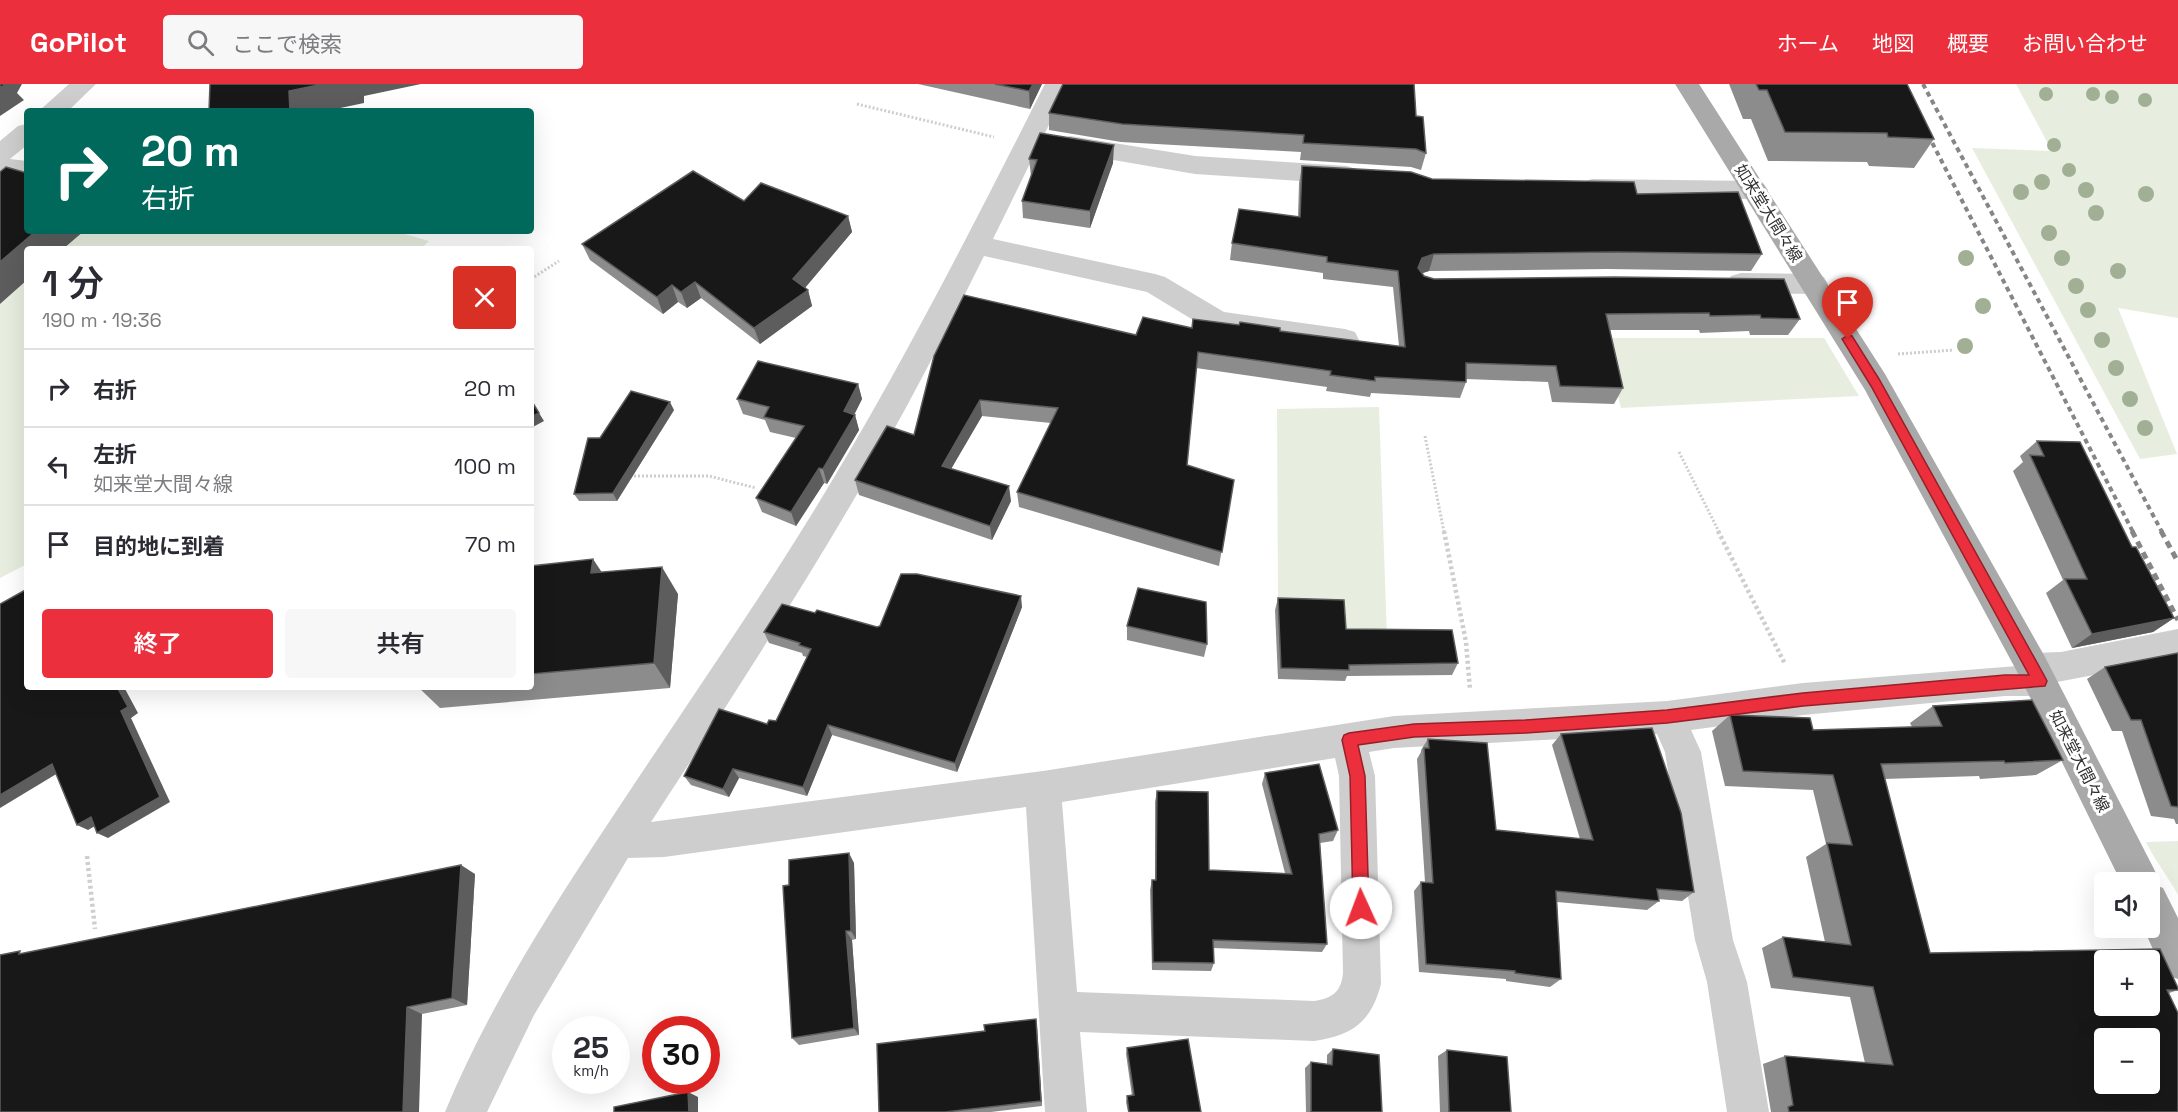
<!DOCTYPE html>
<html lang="ja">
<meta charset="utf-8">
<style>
body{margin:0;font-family:"Space Grotesk","Noto Sans JP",sans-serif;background:#f7f7f7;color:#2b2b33;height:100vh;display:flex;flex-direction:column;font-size:22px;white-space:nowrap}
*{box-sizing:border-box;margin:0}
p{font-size:20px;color:#7c7c81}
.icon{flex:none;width:33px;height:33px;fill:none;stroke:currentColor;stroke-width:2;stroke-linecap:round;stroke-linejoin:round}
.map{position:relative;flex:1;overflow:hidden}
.details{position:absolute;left:24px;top:162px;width:510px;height:444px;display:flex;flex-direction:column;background:#fff;border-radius:6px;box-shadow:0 6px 24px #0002}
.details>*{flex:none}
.hud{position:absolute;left:24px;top:24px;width:510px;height:126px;border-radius:6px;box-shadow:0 6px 24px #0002;background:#00695c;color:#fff;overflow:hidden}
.fabs{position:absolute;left:2094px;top:788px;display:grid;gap:12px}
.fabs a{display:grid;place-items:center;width:66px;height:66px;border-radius:6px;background:#fff;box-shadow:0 6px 24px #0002;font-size:30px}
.speed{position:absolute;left:552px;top:932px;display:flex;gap:12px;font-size:30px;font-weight:700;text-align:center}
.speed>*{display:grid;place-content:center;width:78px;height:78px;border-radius:50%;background:#fff;box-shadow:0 6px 24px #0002;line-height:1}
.speed small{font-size:15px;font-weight:400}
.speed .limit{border:9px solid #d22;background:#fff;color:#111}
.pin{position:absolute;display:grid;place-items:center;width:51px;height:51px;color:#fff;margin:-62px -26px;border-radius:50% 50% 50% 0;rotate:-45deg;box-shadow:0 0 6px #0007}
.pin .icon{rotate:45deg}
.me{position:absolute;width:66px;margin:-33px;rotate:358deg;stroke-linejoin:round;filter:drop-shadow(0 0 4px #0008)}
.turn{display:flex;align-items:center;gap:21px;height:126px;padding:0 18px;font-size:27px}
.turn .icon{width:78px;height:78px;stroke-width:2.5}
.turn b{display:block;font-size:42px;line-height:51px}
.round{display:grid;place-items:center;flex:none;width:63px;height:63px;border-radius:6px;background:#f7f7f7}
.head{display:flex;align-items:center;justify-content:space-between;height:102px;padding:0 18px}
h1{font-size:36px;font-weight:600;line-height:45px}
.primary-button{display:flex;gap:12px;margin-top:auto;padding:12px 18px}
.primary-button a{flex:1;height:69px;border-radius:6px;background:#ec2f3c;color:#fff;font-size:24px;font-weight:600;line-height:69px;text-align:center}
.primary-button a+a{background:#f7f7f7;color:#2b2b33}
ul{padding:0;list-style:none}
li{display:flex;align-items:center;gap:18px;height:78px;padding:0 18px;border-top:2px solid #e1e1e2}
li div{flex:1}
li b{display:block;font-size:22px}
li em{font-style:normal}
header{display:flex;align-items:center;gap:36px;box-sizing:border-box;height:84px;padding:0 30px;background:#ec2f3c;color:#fff}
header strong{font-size:28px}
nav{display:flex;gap:33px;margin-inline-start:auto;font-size:21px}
.search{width:420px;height:54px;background:#f7f7f7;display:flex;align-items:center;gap:15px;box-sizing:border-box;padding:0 21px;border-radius:6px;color:#7c7c81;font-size:22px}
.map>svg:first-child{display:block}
.green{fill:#e7eedf}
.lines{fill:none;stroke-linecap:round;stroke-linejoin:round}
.path-far1{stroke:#cecece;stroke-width:3;stroke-dasharray:2 2;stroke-linecap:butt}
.path{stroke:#cecece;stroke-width:4.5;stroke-dasharray:3 3;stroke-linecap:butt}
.minor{fill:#cecece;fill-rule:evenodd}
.major{fill:#a9a9a9;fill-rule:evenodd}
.rail-far1{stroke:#868686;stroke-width:4;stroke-dasharray:5 4;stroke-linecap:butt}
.rail{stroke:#868686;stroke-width:5;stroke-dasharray:7 5;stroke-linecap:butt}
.tree{fill:#a1b094}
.wall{fill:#8c8c8c}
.shaded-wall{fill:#5d5d5d}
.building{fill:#181818;stroke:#5d5d5d;stroke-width:1.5;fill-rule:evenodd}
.route{fill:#ec2f3c;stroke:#991f27;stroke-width:1.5}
.labels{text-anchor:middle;stroke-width:6;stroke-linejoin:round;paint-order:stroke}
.street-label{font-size:16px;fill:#313131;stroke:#fff}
</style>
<header>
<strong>GoPilot</strong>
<div class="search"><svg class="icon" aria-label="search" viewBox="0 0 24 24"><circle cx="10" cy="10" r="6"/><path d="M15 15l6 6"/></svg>ここで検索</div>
<nav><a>ホーム</a><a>地図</a><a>概要</a><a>お問い合わせ</a></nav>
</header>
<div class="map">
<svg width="2178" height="1028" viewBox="0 0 2178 1028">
<rect width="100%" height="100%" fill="#fff"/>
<g class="green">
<path d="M2016,0H2178V234L2118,224L2177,370L2140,375L1972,64L2052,67Z"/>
<path d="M84,147H394L429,157L420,165H63Z"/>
<path d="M27,196V480L0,494V220Z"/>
<path d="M1603,254H1824L1859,312L1621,324Z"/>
<path d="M1379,323L1387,553L1343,550L1278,515L1277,325Z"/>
<path d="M2178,757V811C2168,792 2155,777 2146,758Z"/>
</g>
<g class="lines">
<g class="path-far1">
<path d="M857,20L994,53"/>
<path d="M531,195L559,177"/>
<path d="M1898,270L1954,266"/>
<path d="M1425,352L1444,448"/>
<path d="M1679,368L1719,448"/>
<path d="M630,392H709L756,404"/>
</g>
<g class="path">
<path d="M1444,447L1466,558L1470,606"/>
<path d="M1718,447L1785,580"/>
<path d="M87,772L95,845"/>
</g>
<g class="minor">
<path d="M69,0H96L68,27H39Z"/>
<path d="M1045,0H1069L993,155L1155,190L1165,193L1224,228L1345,245L1355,248L1359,256L1355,264L1345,267L1218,249L1208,245L1147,208L984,172C943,255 900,338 853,417C789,526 720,632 651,738L1043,687L1394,632L1667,617L1803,599L2017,582L2021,573L2033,569L2061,568L2178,545V575L2057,598L2052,608L2040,612H2005L1803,631L1691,646L1701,668L1733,856L1747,898L1769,1028H1727L1707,898L1695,856L1665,668L1657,650L1394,664L1369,668L1375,692L1381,900C1371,938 1353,951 1314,957L1080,948L1087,1028H1045L1026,723L664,773L628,774L534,931L487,1028H445C491,917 557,816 623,717C674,640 726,564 776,487C877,331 961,166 1045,0ZM1335,674L1339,692L1343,889C1341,908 1333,914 1314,917L1077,908L1062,718Z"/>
<path d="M27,40V61L10,75L27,77V95L0,92V57L18,42Z"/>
<path d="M1070,52L1195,72L1347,82L1356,85L1360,91L1356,97L1347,100L1195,90L1061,67L1057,61L1061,55Z"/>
<path d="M1592,95L1755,97L1764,100L1768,106L1764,112L1755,115L1592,113L1583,110L1579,104L1583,98Z"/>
<path d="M1741,189L1814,190L1824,193L1828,200L1824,207L1814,210L1741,209L1731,206L1727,199L1731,192Z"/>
</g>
<path class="major" d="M1675,0H1699L1885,290L2045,573L2154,785L2160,798L2158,802L2163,804L2178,834V895L2164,890L2143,843H2150V798H2121L2021,595L1865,306Z"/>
<g class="rail-far1">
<path d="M1923,0L2162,448"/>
<path d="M1924,43L2133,448"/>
</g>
<g class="rail">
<path d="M2132,447L2178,536"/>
<path d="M2161,447L2178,478"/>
</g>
</g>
<g class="tree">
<circle cx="2046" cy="10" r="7"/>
<circle cx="2093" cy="10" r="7"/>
<circle cx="2112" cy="13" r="7"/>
<circle cx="2145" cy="16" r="7"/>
<circle cx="2054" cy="61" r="7"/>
<circle cx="2069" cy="86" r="7"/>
<circle cx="2042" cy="98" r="8"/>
<circle cx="2086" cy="106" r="8"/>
<circle cx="2021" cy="108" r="8"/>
<circle cx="2146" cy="110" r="8"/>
<circle cx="2096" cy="129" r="8"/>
<circle cx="2049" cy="149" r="8"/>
<circle cx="1966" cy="174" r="8"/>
<circle cx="2062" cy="174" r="8"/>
<circle cx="2118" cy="187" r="8"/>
<circle cx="2076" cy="202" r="8"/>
<circle cx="1983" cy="222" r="8"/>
<circle cx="2088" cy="226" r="8"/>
<circle cx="2102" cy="256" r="8"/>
<circle cx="1965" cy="262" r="8"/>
<circle cx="2116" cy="284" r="8"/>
<circle cx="2130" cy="315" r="8"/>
<circle cx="2145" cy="344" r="8"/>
</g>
<g class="wall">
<path d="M918,0H1042L1030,25Z"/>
<path d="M1729,0H1907L1934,55L1914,84L1869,82L1867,78L1768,77L1751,35H1743Z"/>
<path d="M1049,29L1416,32L1426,69L1421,86L1411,83L1300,76L1301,68L1121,58L1049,46Z"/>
<path d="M1029,75L1113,79L1090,144L1023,134L1022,117L1031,92Z"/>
<path d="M1302,82L1432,95L1637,110L1762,170L1751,187L1607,185L1429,187L1422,189L1424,192L1434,195L1800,235L1788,251H1750L1749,247L1700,249L1699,246H1610L1623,304L1614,320L1552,318L1548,298L1466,295V298L1460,314L1371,309L1370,313L1326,307L1327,303L1196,284L1187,381L1234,396L1219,482L1019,423L1017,408L1051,339L982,332L951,385L1011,417L992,456L859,411L855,396L914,351L934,272L1136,251L1192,244L1280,247L1399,262L1393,203L1323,195V189L1230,176L1232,159L1298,133L1299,99Z"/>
<path d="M744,117L848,132L852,148L805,204L808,206L812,222L760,260L701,214L687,224L678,218L663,230L590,176L582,160Z"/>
<path d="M858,300L862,315L854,331H855L859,346L827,400L824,399L796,442L762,428L756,414L796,354L770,348L765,336L743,330L737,315Z"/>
<path d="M674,326L617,417H579L574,410L600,354Z"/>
<path d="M2037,357L2132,463L2174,534L2153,548L2072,564L2046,509L2063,496L2013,387L2023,378L2020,372Z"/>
<path d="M531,481L532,482L602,489L678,510L670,604L440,624L418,603H531Z"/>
<path d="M1278,514L1346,545L1458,579L1452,591L1347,592L1345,597L1278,595L1275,526Z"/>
<path d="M1022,523L957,688L832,651L807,712L739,694L729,713L691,701L684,692L767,640L776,637L807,573L803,572L802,569L769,559L764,548L815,529L877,543Z"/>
<path d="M1127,542L1207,560L1204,573L1127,556Z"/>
<path d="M2178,569V740H2176L2174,735L2151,732L2122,647H2112L2087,595L2105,583Z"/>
<path d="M1933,622L2063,676L2036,691L1980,695L1979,692L1884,695L1930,869L2178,906L2169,909L2178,1028H1770H1771L1763,980L1785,972L1865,979L1850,913L1771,904L1762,864L1783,853L1825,858L1806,773L1826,760L1813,706L1725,702L1712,647L1730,631L1813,646L1912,643L1910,639Z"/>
<path d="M1561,650L1694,808L1682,817L1658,815L1659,817L1647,826L1557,818L1561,895L1550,903L1506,897V895L1419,888L1414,807L1421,798H1425L1417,675L1421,668V666L1428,655L1496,746L1580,755L1552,661Z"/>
<path d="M1265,689L1338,746L1333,757L1320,759L1327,860L1322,868L1213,864L1214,879L1211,887L1152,886L1150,806L1152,796H1155V718L1157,707L1209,786L1285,789L1262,700Z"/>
<path d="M854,779L856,855L852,856L859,951L799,961L792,954Z"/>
<path d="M475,790L467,921L422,930L25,869Z"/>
<path d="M1036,935L1042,1022L991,1028H879L985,947Z"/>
<path d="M1127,964L1201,1028H1128L1126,1018L1127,1012H1132L1126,970Z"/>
<path d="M1333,965L1382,1028H1306L1305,984L1311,978L1327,980V971Z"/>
<path d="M1447,966L1511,1028H1440L1438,972Z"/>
</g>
<g class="shaded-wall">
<path d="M6,0H22L17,9L24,16L0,32V4Z"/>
<path d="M323,0H421L364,12V19L326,27H290L289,7Z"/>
<path d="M1033,0H1042L1030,25L1029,7Z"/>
<path d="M1114,61L1113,79L1090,144V127Z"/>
<path d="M848,132L852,148L798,212L793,195Z"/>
<path d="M36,147H84L63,165H27V196L0,220V178Z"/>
<path d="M1434,170L1429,187L1417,191L1418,184L1422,174Z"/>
<path d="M695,198L701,214L687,224L681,208Z"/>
<path d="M672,201L678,218L663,230L657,213Z"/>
<path d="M808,206L812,222L760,260L754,244Z"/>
<path d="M858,300L862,315L848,343L844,327Z"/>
<path d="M980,316L982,332L944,397L942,382Z"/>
<path d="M670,318L674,326L617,417L613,409Z"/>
<path d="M539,329L544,337L531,344V333Z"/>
<path d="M855,331L859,346L827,400L823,385Z"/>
<path d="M819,384L824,399L796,442L791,428Z"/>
<path d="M1009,402L1011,417L992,456L990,442Z"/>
<path d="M593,475L611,502L591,489Z"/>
<path d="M662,483L678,510L670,604L654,579Z"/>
<path d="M1021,512L1022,523L957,688L955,679Z"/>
<path d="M2174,534L2153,548L2072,564L2092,550Z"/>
<path d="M117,603H124L138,629L131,634L170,718L108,754L97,749L121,627Z"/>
<path d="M828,641L832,651L807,712L803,703Z"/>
<path d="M52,680L63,686L0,724V711Z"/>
<path d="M733,685L739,694L729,713L723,705Z"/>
<path d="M91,733L102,738L88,746L77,741Z"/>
<path d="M849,769L854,779L856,855L851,847Z"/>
<path d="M461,781L475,790L467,921L452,914Z"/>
<path d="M846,847L852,856L859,951L854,944Z"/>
<path d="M407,923L422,930L419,1028H403Z"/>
<path d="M1036,935L1037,942L1042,1022L1041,1017Z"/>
<path d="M688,1008L698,1013V1028H689Z"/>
</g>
<g class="building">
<path d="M0,0H6L0,4Z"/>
<path d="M210,0H323L289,7L290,27H209Z"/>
<path d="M995,0H1033L1029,7Z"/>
<path d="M1063,0H1414L1416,32L1423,33L1426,69L1416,65L1303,59L1304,51L1122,40L1049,29Z"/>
<path d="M1756,0H1907L1934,55L1888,53L1887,49L1785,48L1767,6H1759Z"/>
<path d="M1040,49L1114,61L1090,127L1022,117L1037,76L1029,75Z"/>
<path d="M1302,82L1411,88L1432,95L1634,98L1637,110L1738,108L1762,170L1615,168L1434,170L1422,174L1418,184L1424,192L1434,195L1615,193L1784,195L1800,235L1761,234L1760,231L1710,232L1709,229L1606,230L1623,304L1560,302L1556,282L1466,279V298L1375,293V297L1330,291L1331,287L1198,268L1187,381L1234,396L1222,468L1017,408L1058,324L980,316L942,382L1009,402L990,442L855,396L887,342L914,351L934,272L964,211L1136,251L1143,233L1192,244L1193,235L1239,241L1240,238L1280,244V247L1405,263L1398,187L1327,178V173L1232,159L1239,125L1300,133Z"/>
<path d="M6,83L27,89V147H36L0,178V88Z"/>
<path d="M693,87L744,117L761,99L848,132L793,195L808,206L754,244L695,198L681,208L672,201L657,213L582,160Z"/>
<path d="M758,277L858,300L844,327L855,331L823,385L819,384L791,428L756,414L804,342L764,333L769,323L737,315Z"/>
<path d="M631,307L670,318L613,409L574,410L588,354H600Z"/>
<path d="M531,316L539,329L531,333Z"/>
<path d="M2037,357L2080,358L2132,463H2136L2174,534L2092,550L2065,495H2087L2030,371L2044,372Z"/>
<path d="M593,475L591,489L662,483L654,579L531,590V482Z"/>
<path d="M901,490H917L1021,512L955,679L828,641L803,703L733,685L723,705L684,692L719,625L767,640L769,636L776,637L811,565L799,561L800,559L764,548L782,520L815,529L817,526L877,543L880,542Z"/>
<path d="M1138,504L1206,518L1207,560L1127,542Z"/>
<path d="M27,505V603H117L128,623L121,627L160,713L97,749L91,733L77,741L52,680L0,711V520Z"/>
<path d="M1278,514L1344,516L1346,545L1452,546L1458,579L1349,581V586L1281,584Z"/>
<path d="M2178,569V723L2171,722L2141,636H2131L2105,583Z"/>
<path d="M2032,616L2063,676L2005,679L2004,677L1881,680L1930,869L2160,865L2178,904V906H2167L2178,929V1028H1789L1788,1023L1793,1021L1785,972L1893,981L1873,903L1793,893L1783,853L1851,861L1827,759L1852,761L1833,691L1743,687L1730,631L1810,634L1813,646L1942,642L1933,622ZM2104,876H2150V921H2104ZM2104,954H2150V999H2104Z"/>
<path d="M1652,644L1681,729L1694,808L1657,805L1659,817L1556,807L1561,895L1515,889V887L1426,880L1421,798L1433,799L1424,664H1429L1428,655L1487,659L1496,746L1593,756L1561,650Z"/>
<path d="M1319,680L1338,746L1319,750L1327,860L1213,856L1214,879L1153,878L1152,796H1156L1157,707L1208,708L1209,786L1292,790L1265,689Z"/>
<path d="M849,769L851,847H846L854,944L792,954L783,802L789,801V776Z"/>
<path d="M461,781L452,914L407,923L403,1028H0V871L20,867L19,870Z"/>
<path d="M1036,935L1041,1017L945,1028H879L877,960L985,947L984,941Z"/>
<path d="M1188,955L1201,1028H1129L1127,1012L1134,1011L1127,964Z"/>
<path d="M1333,965L1379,971L1382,1028H1311V978L1332,981Z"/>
<path d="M1447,966L1507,973L1511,1028H1449Z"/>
<path d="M688,1008L689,1028H614V1023Z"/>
</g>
<path class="route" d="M1848,251L1852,252L1879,295L2045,593L2047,597L2045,602L1803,622L1667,639L1526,649L1414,653L1358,661L1365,692L1369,824L1367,829L1361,831L1356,829L1353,824L1350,692L1342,656L1344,651L1349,649L1414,640L1526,636L1667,626L1803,609L2005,591H2029L1871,302L1842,255Z"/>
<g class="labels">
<g class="street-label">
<text transform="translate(1769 129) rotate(58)" y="6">如来堂大間々線</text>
<text transform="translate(2080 677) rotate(63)" y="6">如来堂大間々線</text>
</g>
</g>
</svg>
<div class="fabs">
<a><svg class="icon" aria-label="sound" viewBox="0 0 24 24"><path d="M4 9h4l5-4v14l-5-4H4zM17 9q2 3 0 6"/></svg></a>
<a>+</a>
<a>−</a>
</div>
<div class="speed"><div>25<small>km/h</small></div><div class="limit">30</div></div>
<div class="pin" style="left:1848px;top:255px;background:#d93025"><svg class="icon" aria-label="arrive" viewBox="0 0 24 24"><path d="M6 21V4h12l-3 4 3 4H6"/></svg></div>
<svg class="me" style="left:1361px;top:824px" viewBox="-20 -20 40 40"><circle r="19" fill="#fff"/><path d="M0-13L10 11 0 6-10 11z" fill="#ec2f3c"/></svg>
<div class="hud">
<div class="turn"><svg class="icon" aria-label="right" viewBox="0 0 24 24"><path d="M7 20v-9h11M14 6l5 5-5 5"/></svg><div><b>20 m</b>右折</div></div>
</div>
<section class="details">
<div class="head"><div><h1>1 分</h1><p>190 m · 19:36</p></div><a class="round" style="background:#d93025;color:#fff"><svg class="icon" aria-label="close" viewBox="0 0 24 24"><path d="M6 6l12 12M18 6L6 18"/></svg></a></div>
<ul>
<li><svg class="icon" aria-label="right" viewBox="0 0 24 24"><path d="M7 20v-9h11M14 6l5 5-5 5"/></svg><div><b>右折</b></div><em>20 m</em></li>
<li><svg class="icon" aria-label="left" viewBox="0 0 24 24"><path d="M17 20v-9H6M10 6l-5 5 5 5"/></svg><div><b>左折</b><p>如来堂大間々線</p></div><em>100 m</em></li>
<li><svg class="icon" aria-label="arrive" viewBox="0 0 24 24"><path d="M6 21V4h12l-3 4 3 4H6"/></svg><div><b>目的地に到着</b></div><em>70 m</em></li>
</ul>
<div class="primary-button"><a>終了</a><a>共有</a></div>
</section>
</div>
